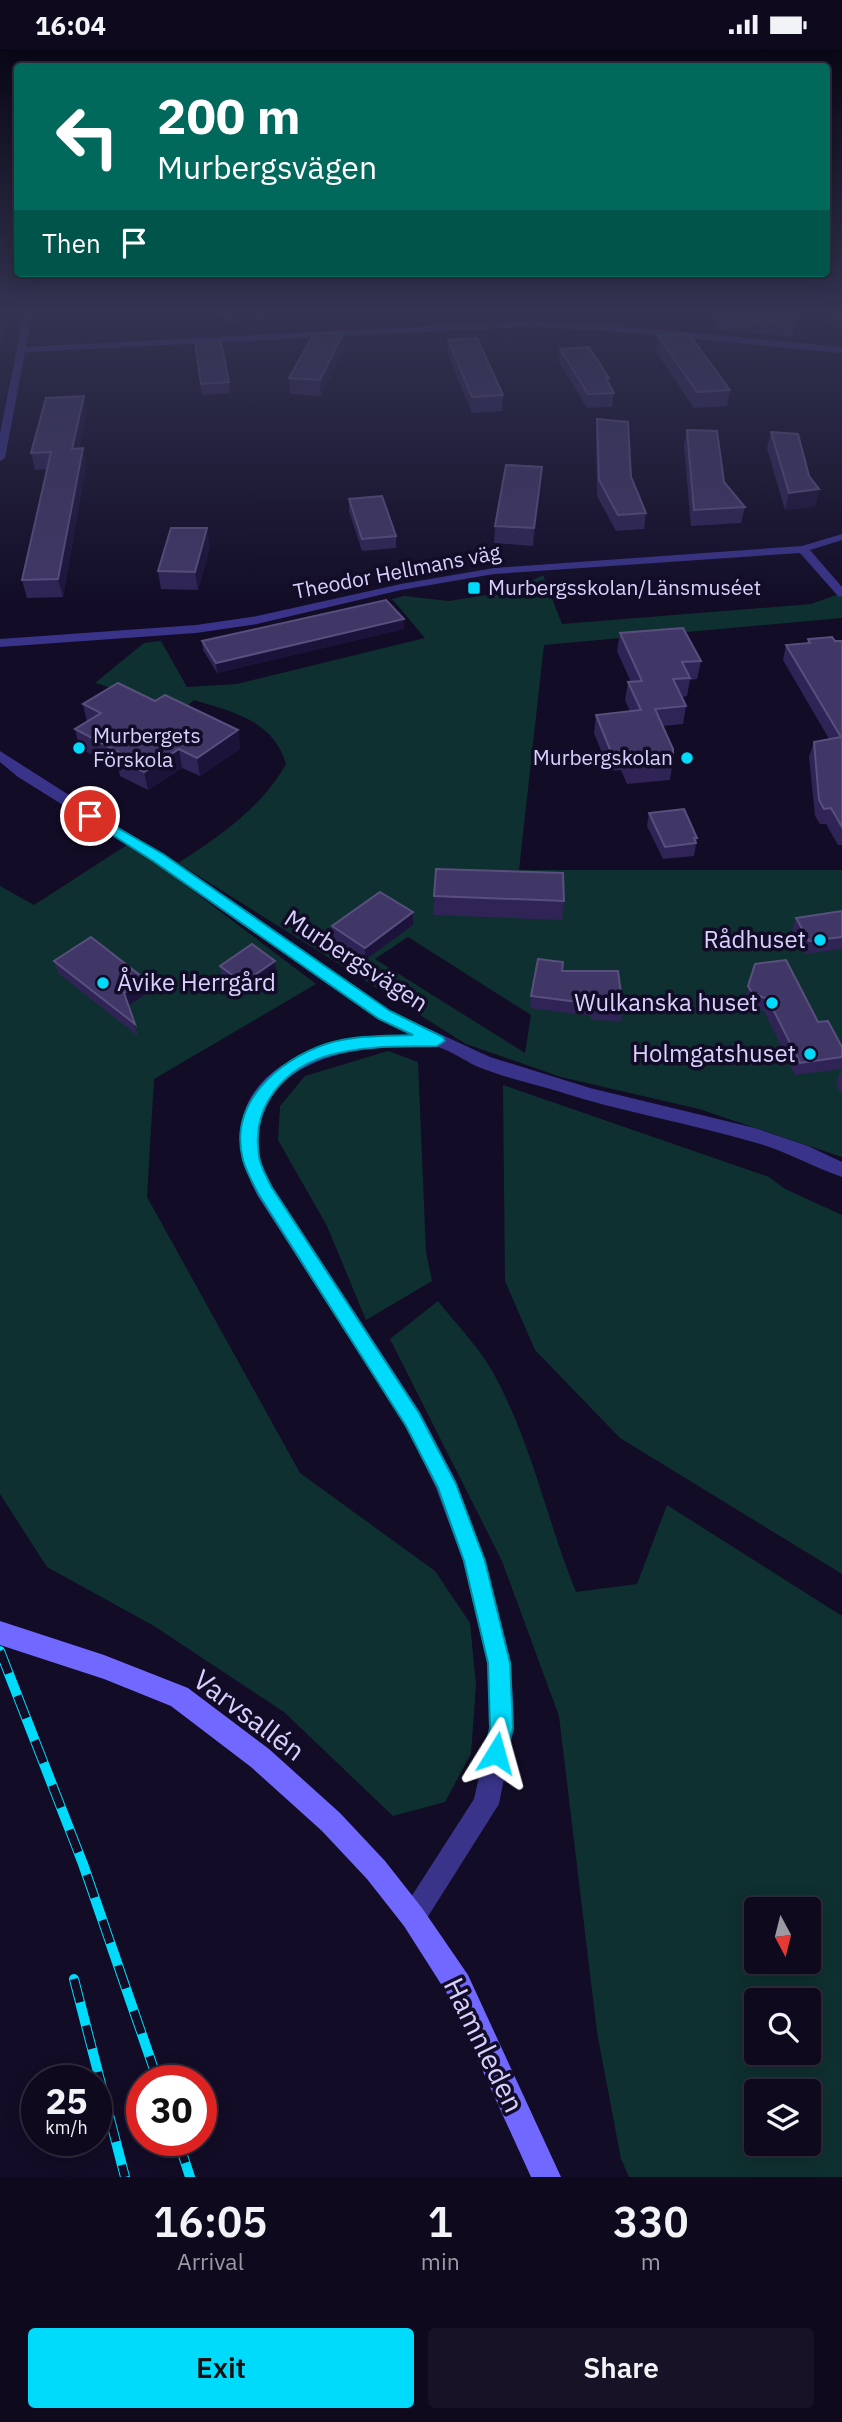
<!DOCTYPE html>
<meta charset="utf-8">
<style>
body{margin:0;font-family:"IBM Plex Sans",sans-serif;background:#171225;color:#f1f3f6;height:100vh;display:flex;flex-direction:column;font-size:26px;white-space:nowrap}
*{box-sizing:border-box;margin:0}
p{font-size:23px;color:#9b9aa3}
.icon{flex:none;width:38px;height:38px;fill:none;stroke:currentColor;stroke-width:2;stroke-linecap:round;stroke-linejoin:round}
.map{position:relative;height:2128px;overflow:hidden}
.panel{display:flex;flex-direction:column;background:#0e091c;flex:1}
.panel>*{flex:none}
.hud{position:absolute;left:14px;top:14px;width:816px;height:214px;border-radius:7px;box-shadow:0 4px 18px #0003,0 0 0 2px #2e2a3b;background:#00695c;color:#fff;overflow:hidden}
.needle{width:46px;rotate:173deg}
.fabs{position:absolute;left:744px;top:1848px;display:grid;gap:14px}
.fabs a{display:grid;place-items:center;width:77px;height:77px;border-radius:7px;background:#0e091c;box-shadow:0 4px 18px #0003,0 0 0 2px #2e2a3b;font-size:35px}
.speed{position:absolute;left:21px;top:2016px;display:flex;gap:14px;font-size:35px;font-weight:700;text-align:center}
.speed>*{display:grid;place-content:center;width:91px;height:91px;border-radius:50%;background:#0e091c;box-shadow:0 4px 18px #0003,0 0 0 2px #2e2a3b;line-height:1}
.speed small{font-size:18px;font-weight:400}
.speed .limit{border:10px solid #d22;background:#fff;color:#111}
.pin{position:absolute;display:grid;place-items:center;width:60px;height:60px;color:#fff;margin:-30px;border:4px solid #fff;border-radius:50%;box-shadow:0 2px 7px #0007}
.me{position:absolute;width:77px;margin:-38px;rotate:8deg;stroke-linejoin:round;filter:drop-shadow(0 0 5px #0008)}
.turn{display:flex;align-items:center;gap:24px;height:147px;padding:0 28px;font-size:32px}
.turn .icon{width:91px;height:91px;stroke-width:2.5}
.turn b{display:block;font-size:49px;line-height:60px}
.then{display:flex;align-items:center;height:66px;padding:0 28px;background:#0003;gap:14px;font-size:26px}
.eta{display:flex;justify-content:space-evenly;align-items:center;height:119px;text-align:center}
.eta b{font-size:42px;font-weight:600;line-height:49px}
.action{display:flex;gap:14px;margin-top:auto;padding:14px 28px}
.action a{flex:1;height:80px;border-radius:7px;background:#00dbfc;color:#111;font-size:28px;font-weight:600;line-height:80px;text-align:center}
.action a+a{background:#171225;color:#f1f3f6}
.status{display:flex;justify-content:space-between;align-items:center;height:49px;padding:0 35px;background:#0e091c;direction:ltr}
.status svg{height:19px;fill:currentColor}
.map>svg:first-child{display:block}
.green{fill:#0f3030;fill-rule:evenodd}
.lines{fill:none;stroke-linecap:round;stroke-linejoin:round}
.street{fill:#393389;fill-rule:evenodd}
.secondary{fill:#7168ff;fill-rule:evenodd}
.rail-casing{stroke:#00dbfc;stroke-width:10}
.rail{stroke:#120c26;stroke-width:8;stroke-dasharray:24;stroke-linecap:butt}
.wall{fill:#2f2455}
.shaded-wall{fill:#1c133a}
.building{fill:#413767;stroke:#594f7f;stroke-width:2}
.route{fill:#00dbfc;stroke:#008ea4;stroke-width:2}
.poi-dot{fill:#00dbfc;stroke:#120c26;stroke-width:2.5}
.labels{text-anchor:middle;stroke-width:7;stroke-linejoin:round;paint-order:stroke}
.far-street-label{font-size:21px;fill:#d8d1ff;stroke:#120c26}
.far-poi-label{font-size:21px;fill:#d8d1ff;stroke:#120c26;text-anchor:start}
.poi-label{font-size:24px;fill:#d8d1ff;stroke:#120c26;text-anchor:end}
.street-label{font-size:24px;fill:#d8d1ff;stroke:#120c26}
.near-street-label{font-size:28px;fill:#d8d1ff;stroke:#120c26}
</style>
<div class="status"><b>16:04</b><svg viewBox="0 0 49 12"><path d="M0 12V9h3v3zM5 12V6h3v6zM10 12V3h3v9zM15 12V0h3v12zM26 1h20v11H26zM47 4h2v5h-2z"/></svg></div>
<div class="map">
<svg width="842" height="2128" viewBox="0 0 842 2128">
<rect width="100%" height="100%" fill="#120c26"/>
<g class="green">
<path d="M543,526L562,575L811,555L839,545L842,549V569L544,596L519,821H842V1108L699,1060L561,1028L466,995L178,814C219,788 262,758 286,715C273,671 233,663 194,651L183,660L95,634L144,594L161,592L187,638L237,635L425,589L392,550L404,547L449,552L512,542ZM408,888L531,966L525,1004L375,910Z"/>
<path d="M130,794L316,935L154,1030L147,1148L300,1424L435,1522L470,1574L476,1636L471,1705L445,1753L393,1767L284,1663L154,1577L47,1518L0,1445V837L34,856Z"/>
<path d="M388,1002L418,1013L426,1203L432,1232L366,1271L327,1177L278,1091L280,1057L305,1027Z"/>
<path d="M503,1036L769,1128L785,1140L842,1166V1525L620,1389L535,1301L505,1232Z"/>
<path d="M438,1252C455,1274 477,1296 491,1320C531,1390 546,1469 576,1543L637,1535L667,1456L842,1567V2128H629L621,2110L597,1983L559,1667L502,1512L390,1290ZM756,1860H808V1913H756ZM756,1951H808V2004H756ZM756,2042H808V2095H756Z"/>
</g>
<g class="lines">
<g class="street">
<path d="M33,260L26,298L524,272L599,275L842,298V304L599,281L524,278L25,303L5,409L0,412V384L24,265L0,266V262Z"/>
<path d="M842,485V491L810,501L842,538V548L838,547L800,504L494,525L401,541L257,575L196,584L0,598V590L196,576L257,567L401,535L494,519L802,497Z"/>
<path d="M0,702L163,806L390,962L490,1008L590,1039L755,1079L808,1097L842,1113V1128C812,1118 784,1101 753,1093C688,1074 622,1063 557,1042C531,1034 502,1028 476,1017C464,1011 451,1002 438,998C425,995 408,998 395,998C340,998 255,1022 257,1092C258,1109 265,1123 272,1137L420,1363L454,1428L485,1512L511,1613L514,1679L499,1755L422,1877L413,1881L404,1877L400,1868L404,1859L474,1750L490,1679L487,1613L463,1512L436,1439L406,1377L257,1146C198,1028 313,985 411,986L378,970L153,812L18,728L0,713Z"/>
</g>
<path class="secondary" d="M0,1572L104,1606L188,1639L269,1700L340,1764L385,1812L422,1859L468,1926L561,2128H531L448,1946L404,1877L367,1830L322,1782L251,1718L171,1657L104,1630L0,1596Z"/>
<g class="rail-casing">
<g id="rail">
<path d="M0,1602L83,1815L158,2032"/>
<path d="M74,1930L125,2128"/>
<path d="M178,2091L190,2128"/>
</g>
</g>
<use href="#rail" class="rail"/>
</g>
<g class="wall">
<path d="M221,260H290L291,269L223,273Z"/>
<path d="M529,260H799L792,288L717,280V271L529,263Z"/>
<path d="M815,260H842V283Z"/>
<path d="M343,285L344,301L321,347L290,345L289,329Z"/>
<path d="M658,287L730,341L727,357L694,359L656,303Z"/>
<path d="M448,291L503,346L502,362L472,364L448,306Z"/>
<path d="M195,293L229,333L230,344L202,346Z"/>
<path d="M560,300L609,329V335L614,344L612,358L587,359L559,313Z"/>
<path d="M84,347L87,363L79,399H83L86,416L63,548L27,549L22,531L47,420L35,421L31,404Z"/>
<path d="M597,370L646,464L644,480L616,482L597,447L596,386Z"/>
<path d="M687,381L724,433L745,458L741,474L691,477L684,396Z"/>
<path d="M771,383L809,427L819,440L815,457L785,461L767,399Z"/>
<path d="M542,418L533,497L494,494L495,477Z"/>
<path d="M349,450L396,487V499L362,502L349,462Z"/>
<path d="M210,497L198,541L161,540L158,522Z"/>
<path d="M404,580L217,624L203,601L202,592Z"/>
<path d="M620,584L701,612L697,630L690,631L687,647L682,648L686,657L683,675L663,677L673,712L670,731L627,735L621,721L609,722L594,684L596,666L630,662L625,651L628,633H631L617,602Z"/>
<path d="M808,590L842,592V796H838L826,775H820L815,767L809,708L814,693L829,690L783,611L786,596L807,595Z"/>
<path d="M155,652L238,681L240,700L200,727L182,719L148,741L120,727L118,719L79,699L75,680L87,673L83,655Z"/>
<path d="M649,764L697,789L694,807L663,810L647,777Z"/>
<path d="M434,847L564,852L562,871L433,866Z"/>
<path d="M842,862V900L805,905L792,881L796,869Z"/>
<path d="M413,863V876L365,911L333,890L332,877Z"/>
<path d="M54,912L149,943L128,956L138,987L58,924Z"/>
<path d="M275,912L277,925L245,946L222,929L220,917Z"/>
<path d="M755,915L818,973L842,998V1020L795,1026L764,962L749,957L745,950Z"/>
<path d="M562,922L623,959L621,972L591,971V967L530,959L531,947Z"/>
<path d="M841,1021H842V1048L836,1034Z"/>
</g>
<g class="shaded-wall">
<path d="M0,260H4L7,269L0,301Z"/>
<path d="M343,285L344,301L321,347L320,331Z"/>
<path d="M84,347L87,363L76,416L72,400Z"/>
<path d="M83,399L86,416L63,548L58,530Z"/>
<path d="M542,418L541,435L533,497L534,479Z"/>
<path d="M819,440L815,457L785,461L789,444Z"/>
<path d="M207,479L210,497L198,541L195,523Z"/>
<path d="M404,570V580L217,624L216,614Z"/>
<path d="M238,681L240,700L200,727L197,709Z"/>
<path d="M179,700L182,719L148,741L144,723Z"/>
<path d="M413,863V876L365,911V899Z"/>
<path d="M275,912L277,925L245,946L243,934Z"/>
<path d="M146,931L149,943L128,957L124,944Z"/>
</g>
<g class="building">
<path d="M221,260H290L222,263Z"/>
<path d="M719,260H799L795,276L719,268Z"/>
<path d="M831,260H842V269Z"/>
<path d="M314,284L343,285L320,331L289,329Z"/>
<path d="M689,285L730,341L697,343L658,287Z"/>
<path d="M477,289L503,346L472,348L448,291Z"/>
<path d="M221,292L229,333L201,335L195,293Z"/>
<path d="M589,298L609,329H606L614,344L588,345L560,300Z"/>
<path d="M84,347L72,400L83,399L58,530L22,531L51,403L31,404L46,349Z"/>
<path d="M597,370L628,373L631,428L646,464L618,466L599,431Z"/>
<path d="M687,381L717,382L724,433L745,458L694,461Z"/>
<path d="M771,383L798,385L809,427L819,440L789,444Z"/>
<path d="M506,416L542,418L534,479L495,477Z"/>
<path d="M382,447L396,487L362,490L349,450Z"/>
<path d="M171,479H207L195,523L158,522Z"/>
<path d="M386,551L404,570L216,614L202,592Z"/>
<path d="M683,579L701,612L682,613L690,629L673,630L686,657L655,660L673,700V712L630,716L624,702L611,703L596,666L641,661L628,633L642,632L620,584Z"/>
<path d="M832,588L835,592H842V778L831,759L824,760L819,751L814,693L841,688L786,596L810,594L808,590Z"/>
<path d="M118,634L155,652L165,646L238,681L197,709L179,700L144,723L116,708L122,705L75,680L101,664L83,655Z"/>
<path d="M684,760L697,789H694L696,794L665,798L649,764Z"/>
<path d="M436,820L563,824L564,852L434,847Z"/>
<path d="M380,843L413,863L365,899L332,877Z"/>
<path d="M842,862V888L809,892L796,869Z"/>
<path d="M91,888L146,931L124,944L135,975L54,912Z"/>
<path d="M252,895L275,912L243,934L220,917Z"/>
<path d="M538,910L563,913L562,922H618L623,959H593V955L531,947Z"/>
<path d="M786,911L818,973L828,972L842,998V1008L800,1014L768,950L753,945L748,937L755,915Z"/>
</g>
<linearGradient id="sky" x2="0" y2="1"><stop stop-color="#0a0715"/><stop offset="0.47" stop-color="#333452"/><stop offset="1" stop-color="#333452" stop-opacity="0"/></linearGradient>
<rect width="842" height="558" fill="url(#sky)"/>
<path class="route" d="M90,763L163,805L390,962L443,988L445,992L437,997C403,998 368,996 334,1005C285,1017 251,1056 259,1107C260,1117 267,1128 271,1137L419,1364L456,1435L485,1512L510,1614L513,1679L504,1712L496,1715L488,1712L485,1704L490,1679L488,1614L464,1512L438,1439L406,1377L259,1146C253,1135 246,1122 243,1111C228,1054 278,1011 326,995C354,986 385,987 413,986L379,970L153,812L86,769V764Z"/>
<g class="poi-dot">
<rect x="467" y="532" width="14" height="14" rx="3.5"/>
<circle cx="79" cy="699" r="7"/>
<circle cx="687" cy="709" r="7"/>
<circle cx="820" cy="891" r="7"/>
<circle cx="103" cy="934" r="7"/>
<circle cx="772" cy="954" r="7"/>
<circle cx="810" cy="1005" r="7"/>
</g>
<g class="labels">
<g class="far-street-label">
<text transform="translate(397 523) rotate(-11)" y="7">Theodor Hellmans väg</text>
</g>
<g class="far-poi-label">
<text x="488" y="546">Murbergsskolan/Länsmuséet</text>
<text x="93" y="694">Murbergets<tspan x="93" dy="24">Förskola</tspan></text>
<text x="673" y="716" text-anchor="end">Murbergskolan</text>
</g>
<g class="poi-label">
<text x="806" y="899">Rådhuset</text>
<text x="117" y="942" text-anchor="start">Åvike Herrgård</text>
<text x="758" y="962">Wulkanska huset</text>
<text x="796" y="1013">Holmgatshuset</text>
</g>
<g class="street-label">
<text transform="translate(356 912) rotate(33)" y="8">Murbergsvägen</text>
</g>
<g class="near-street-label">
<text transform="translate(249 1666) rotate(37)" y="10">Varvsallén</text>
<text transform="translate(484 1996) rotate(64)" y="10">Hamnleden</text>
</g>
</g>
</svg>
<div class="fabs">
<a><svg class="needle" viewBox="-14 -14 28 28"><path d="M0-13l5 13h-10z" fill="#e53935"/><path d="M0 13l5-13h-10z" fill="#9b9aa3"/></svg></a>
<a><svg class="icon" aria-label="search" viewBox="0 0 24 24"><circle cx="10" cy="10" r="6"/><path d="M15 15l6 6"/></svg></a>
<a><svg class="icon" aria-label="layers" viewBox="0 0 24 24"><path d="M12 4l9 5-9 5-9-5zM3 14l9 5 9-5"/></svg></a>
</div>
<div class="speed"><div>25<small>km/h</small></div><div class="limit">30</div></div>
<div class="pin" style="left:90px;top:767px;background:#d93025"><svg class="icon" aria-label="arrive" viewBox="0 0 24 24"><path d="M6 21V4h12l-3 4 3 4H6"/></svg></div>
<svg class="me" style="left:496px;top:1704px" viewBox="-20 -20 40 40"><path d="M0-17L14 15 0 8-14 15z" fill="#00dbfc" stroke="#fff" stroke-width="4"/></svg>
<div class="hud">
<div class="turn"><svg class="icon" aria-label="left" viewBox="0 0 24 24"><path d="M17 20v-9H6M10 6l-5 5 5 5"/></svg><div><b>200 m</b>Murbergsvägen</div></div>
<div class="then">Then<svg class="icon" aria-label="arrive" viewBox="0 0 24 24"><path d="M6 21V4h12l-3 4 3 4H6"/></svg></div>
</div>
</div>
<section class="panel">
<div class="eta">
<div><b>16:05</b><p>Arrival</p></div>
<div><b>1</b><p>min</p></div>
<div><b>330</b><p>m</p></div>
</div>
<div class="action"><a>Exit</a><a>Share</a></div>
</section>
